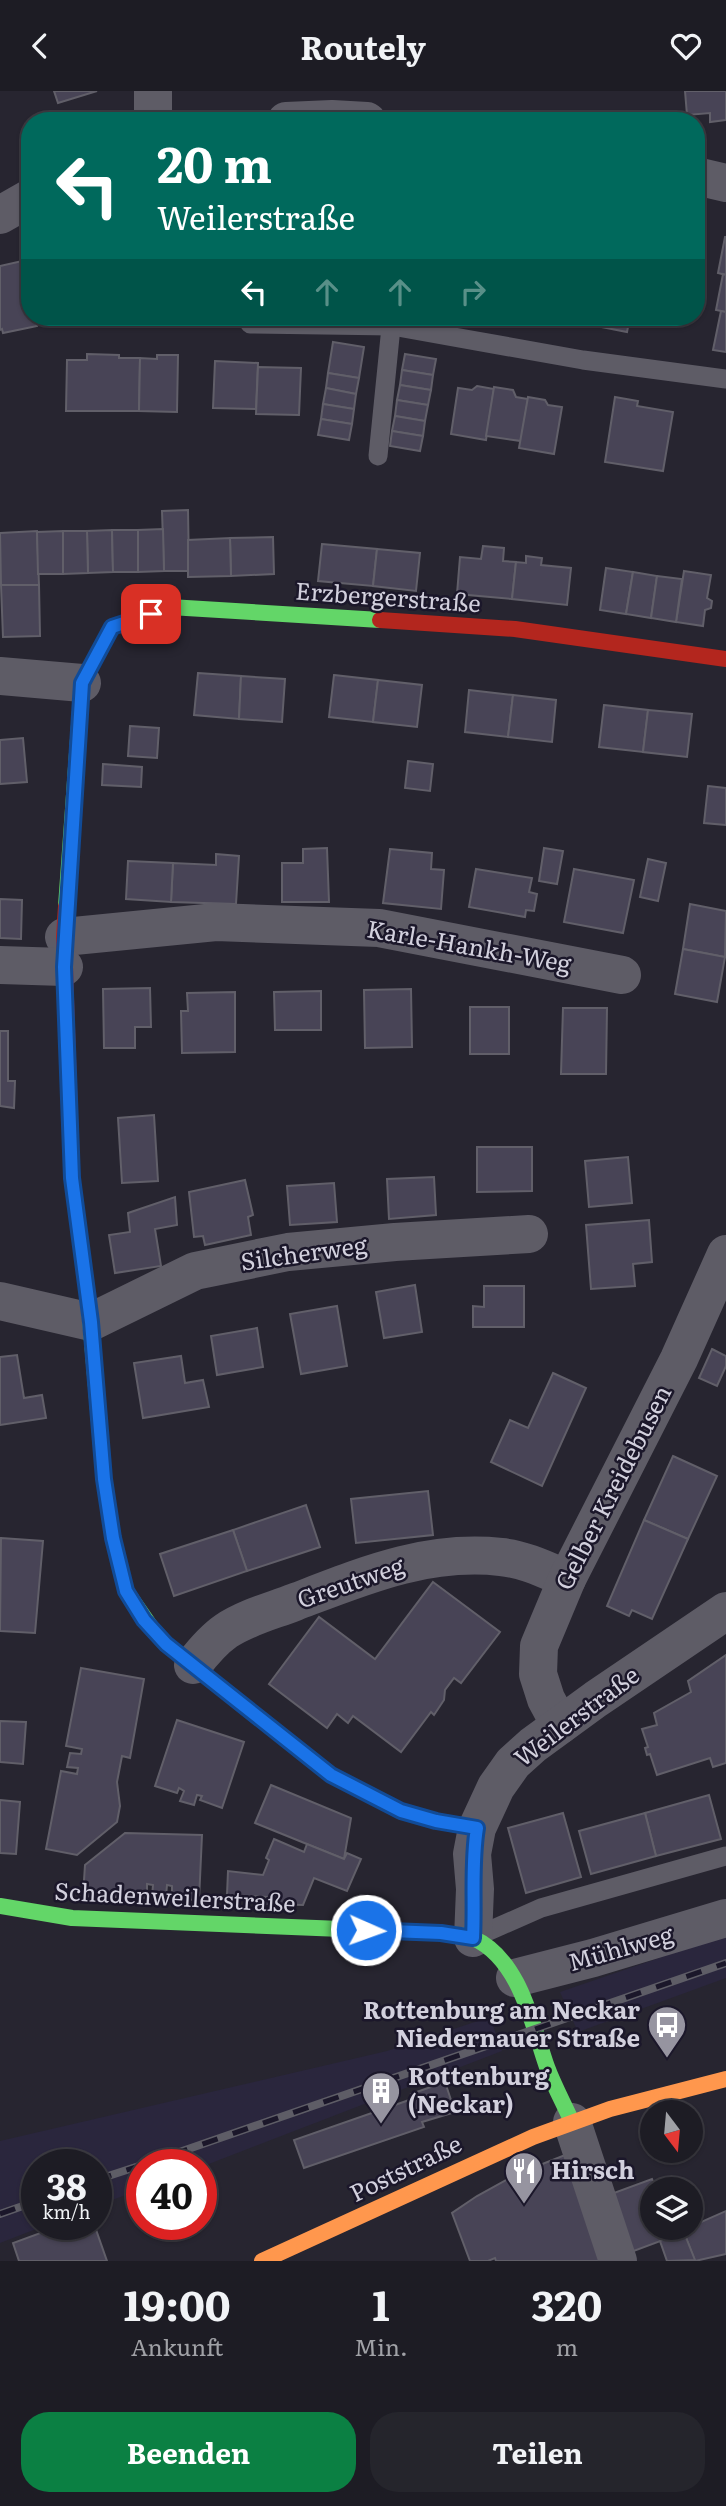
<!DOCTYPE html>
<html lang="de">
<meta charset="utf-8">
<style>
body{margin:0;font-family:Literata,serif;background:#25252c;color:#f1f3f6;height:100vh;display:flex;flex-direction:column;font-size:26px;white-space:nowrap}
*{box-sizing:border-box;margin:0}
p{font-size:23px;color:#a0a1a6}
.icon{flex:none;width:38px;height:38px;fill:none;stroke:currentColor;stroke-width:2;stroke-linecap:round;stroke-linejoin:round}
.map{position:relative;height:2170px;overflow:hidden}
.panel{display:flex;flex-direction:column;background:#1d1c24;flex:1}
.panel>*{flex:none}
.guide{position:absolute;left:21px;top:21px;width:684px;height:214px;border-radius:28px;box-shadow:0 2px 5px #0004,0 0 0 2px #3b3a41;background:#00695c;color:#fff;overflow:hidden}
.needle{width:46px;rotate:164deg}
.controls{position:absolute;left:640px;top:2009px;display:grid;gap:14px}
.controls a{display:grid;place-items:center;width:63px;height:63px;border-radius:50%;background:#1d1c24;box-shadow:0 2px 5px #0004,0 0 0 2px #3b3a41;font-size:35px}
.speed{position:absolute;left:21px;top:2058px;display:flex;gap:14px;font-size:35px;font-weight:700;text-align:center}
.speed>*{display:grid;place-content:center;width:91px;height:91px;border-radius:50%;background:#1d1c24;box-shadow:0 2px 5px #0004,0 0 0 2px #3b3a41;line-height:1}
.speed small{font-size:18px;font-weight:400}
.speed .limit{border:10px solid #d22;background:#fff;color:#111}
.pin{position:absolute;display:grid;place-items:center;width:60px;height:60px;color:#fff;margin:-30px;border-radius:14px;box-shadow:0 4px 10px #0006}
.me{position:absolute;width:77px;margin:-38px;rotate:92deg;stroke-linejoin:round;filter:drop-shadow(0 0 5px #0008)}
.turn{display:flex;align-items:center;gap:24px;height:147px;padding:0 21px;font-size:32px}
.turn .icon{width:91px;height:91px;stroke-width:2.5}
.turn b{display:block;font-size:49px;line-height:60px}
.lanes{display:flex;align-items:center;height:66px;padding:0 21px;background:#0003;justify-content:center;gap:35px;direction:ltr}
.lanes .off{opacity:.35}
.eta{display:flex;justify-content:space-evenly;align-items:center;height:119px;text-align:center}
.eta b{font-size:42px;font-weight:700;line-height:49px}
.action{display:flex;gap:14px;margin-top:auto;padding:14px 21px}
.action a{flex:1;height:80px;border-radius:28px;background:#0b8043;color:#fff;font-size:28px;font-weight:700;line-height:80px;text-align:center}
.action a+a{background:#25252c;color:#f1f3f6}
header{display:flex;justify-content:space-between;align-items:center;height:91px;padding:0 21px;background:#1d1c24;font-size:32px;font-weight:700}
.map>svg:first-child{display:block}
.built{fill:#2a263d}
.building{fill:#484456;stroke:#615f69;stroke-width:2}
.lines{fill:none;stroke-linecap:round;stroke-linejoin:round}
.lane{stroke:#5e5c66;stroke-width:19}
.street{stroke:#5e5c66;stroke-width:38}
.fast{stroke:#63d668;stroke-width:16}
.slow{stroke:#ff974d;stroke-width:16}
.jam{stroke:#b3261e;stroke-width:16}
.rail-casing{stroke:#5e5d66;stroke-width:8}
.rail{stroke:#1b172a;stroke-width:5;stroke-dasharray:16;stroke-linecap:butt}
.route-casing{stroke:#114b97;stroke-width:18}
.route{stroke:#1a73e8;stroke-width:12}
.labels{text-anchor:middle;stroke-width:5;stroke-linejoin:round;paint-order:stroke}
.street-label{font-size:24px;fill:#d2d0dd;stroke:#1b172a}
.poi-label{font-size:24px;font-weight:bold;fill:#d2d0dd;stroke:#1b172a;text-anchor:start}
</style>
<header><svg class="icon" aria-label="back" viewBox="0 0 24 24"><path d="M15 5l-7 7 7 7"/></svg>Routely<svg class="icon" aria-label="heart" viewBox="0 0 24 24"><path d="M12 20l-8-8c-3-5 5-10 8-4 3-6 11-1 8 4z"/></svg></header>
<div class="map">
<svg width="726" height="2170" viewBox="0 0 726 2170">
<rect width="100%" height="100%" fill="#272530"/>
<g class="built">
<path d="M726,1844V1887L578,1941L560,1901Z"/>
<path d="M490,1926L502,1960L201,2076V2074H142V2098L96,2115V2074H37V2133H49L0,2152V2050L387,1960Z"/>
</g>
<g class="building">
<path d="M54,0H97L58,12Z"/>
<path d="M685,0H726V29L710,31V22L687,24Z"/>
<path d="M725,146H726V184L718,182Z"/>
<path d="M22,170L28,174L30,180V226H35L37,235L3,242L2,238L0,239V175Z"/>
<path d="M723,183L726,184V221L716,219Z"/>
<path d="M721,220L726,221V261L713,259Z"/>
<path d="M577,226H630L627,241L576,231Z"/>
<path d="M333,251L364,256L359,287L328,282Z"/>
<path d="M87,263L119,264V267H140L139,320H66L67,269H87Z"/>
<path d="M405,263L436,268L433,284L402,279Z"/>
<path d="M157,264H178L177,321L139,320L140,267L157,268Z"/>
<path d="M215,270L258,272L256,318L213,317Z"/>
<path d="M258,276L301,277L299,324L256,323Z"/>
<path d="M402,279L433,284L431,299L400,294Z"/>
<path d="M328,282L359,287L356,303L326,297Z"/>
<path d="M400,294L431,299L428,314L397,309Z"/>
<path d="M477,295L494,298L486,349L451,343L458,297L472,299Z"/>
<path d="M494,296L513,299L516,306L528,308L521,350L486,345Z"/>
<path d="M326,297L356,303L354,318L323,313Z"/>
<path d="M528,306L545,309L548,314L562,316L554,363L519,357Z"/>
<path d="M615,306L638,310L637,315L673,321L663,380L605,371Z"/>
<path d="M397,309L428,314L425,330L395,325Z"/>
<path d="M323,313L354,318L352,333L321,328Z"/>
<path d="M395,325L425,330L423,345L392,340Z"/>
<path d="M321,328L352,333L349,349L318,344Z"/>
<path d="M392,340L423,345L420,360L390,355Z"/>
<path d="M188,419L189,480H164L162,420Z"/>
<path d="M163,438L164,480L138,481V439Z"/>
<path d="M112,439L113,481L88,482L87,440Z"/>
<path d="M112,439H138V481H113Z"/>
<path d="M37,440L39,494H1L0,442Z"/>
<path d="M63,440V483H38L37,441Z"/>
<path d="M63,440H87L88,482L63,483Z"/>
<path d="M273,446L274,483L231,485L230,447Z"/>
<path d="M230,447L231,485L188,486V449Z"/>
<path d="M322,453L377,458L373,495L318,490Z"/>
<path d="M483,455L504,457L503,470L516,471L512,508L457,503L460,466L481,468Z"/>
<path d="M377,458L420,462L416,500L373,495Z"/>
<path d="M526,465L542,467L541,474L571,477L567,514L512,508L516,471L526,472Z"/>
<path d="M606,477L633,481L626,523L600,519Z"/>
<path d="M684,480L711,484L707,507L712,510L711,517L705,519L703,535L676,531Z"/>
<path d="M633,481L657,485L651,527L626,523Z"/>
<path d="M657,485L682,488L676,531L651,527Z"/>
<path d="M1,494H39L40,545L3,546Z"/>
<path d="M198,582L241,585L239,628L194,624Z"/>
<path d="M334,584L378,589L373,631L329,626Z"/>
<path d="M241,585L285,588L282,631L239,628Z"/>
<path d="M378,589L422,594L417,636L373,631Z"/>
<path d="M469,599L513,604L508,646L465,641Z"/>
<path d="M513,604L556,609L552,651L508,646Z"/>
<path d="M604,614L648,619L643,661L599,656Z"/>
<path d="M648,619L692,623L687,666L643,661Z"/>
<path d="M130,635L159,637L157,667L128,665Z"/>
<path d="M23,647L27,691L0,693V649Z"/>
<path d="M408,670L433,673L430,700L405,697Z"/>
<path d="M103,673L142,676L141,696L102,694Z"/>
<path d="M708,695L726,697V734L704,732Z"/>
<path d="M327,757L329,811H282V772H303V758Z"/>
<path d="M544,757L563,760L557,793L539,790Z"/>
<path d="M390,758L432,762L431,778L444,779L441,818L383,812Z"/>
<path d="M216,763L239,765L236,813L171,811L173,772L216,774Z"/>
<path d="M648,768L666,772L658,810L640,806Z"/>
<path d="M128,770L173,772L171,811L126,808Z"/>
<path d="M476,778L532,787L529,801L537,803L534,820L526,819L525,826L469,816Z"/>
<path d="M574,778L634,789L623,842L564,831Z"/>
<path d="M0,808L22,809L21,848L0,847Z"/>
<path d="M690,813L726,820L725,866L683,858Z"/>
<path d="M683,858L725,866L717,911L675,903Z"/>
<path d="M150,897L151,936H135V957H104L103,898Z"/>
<path d="M411,898L412,956L365,957L364,899Z"/>
<path d="M321,900V939H275L274,901Z"/>
<path d="M235,901V961L182,962L181,920H188L187,902Z"/>
<rect x="470" y="916" width="39" height="47"/>
<path d="M563,917H607L606,983H561Z"/>
<path d="M0,940H8V990H15L14,1017L0,1015Z"/>
<path d="M154,1024L158,1090L122,1092L118,1027Z"/>
<path d="M477,1056H532V1100L477,1101Z"/>
<path d="M628,1066L632,1112L589,1116L585,1070Z"/>
<path d="M434,1086L436,1124L389,1128L387,1088Z"/>
<path d="M245,1089L253,1124L248,1126L251,1144L205,1154L203,1145L194,1146L189,1101Z"/>
<path d="M334,1092L337,1131L290,1134L287,1095Z"/>
<path d="M175,1106L177,1134L155,1138L161,1175L115,1182L109,1144L130,1141L128,1122Z"/>
<path d="M649,1129L652,1171L633,1173L635,1195L591,1198L586,1134Z"/>
<path d="M415,1194L422,1241L384,1247L376,1201Z"/>
<path d="M484,1195H524V1236H473V1215L484,1216Z"/>
<path d="M337,1215L347,1275L301,1283L290,1223Z"/>
<path d="M257,1237L263,1276L217,1284L211,1245Z"/>
<path d="M712,1258L726,1265V1275L717,1295L699,1287Z"/>
<path d="M17,1264L24,1307L42,1304L46,1327L0,1334V1266Z"/>
<path d="M181,1265L185,1292L203,1289L209,1316L143,1327L134,1272Z"/>
<path d="M553,1282L586,1297L542,1395L491,1371L510,1329L528,1337Z"/>
<path d="M673,1365L717,1385L688,1448L644,1429Z"/>
<path d="M428,1400L433,1444L356,1452L351,1408Z"/>
<path d="M306,1414L320,1456L247,1480L233,1439Z"/>
<path d="M644,1429L688,1448L652,1528L632,1519L629,1525L607,1515Z"/>
<path d="M233,1439L247,1480L174,1505L160,1463Z"/>
<path d="M1,1447L43,1450L35,1542L0,1540Z"/>
<path d="M433,1491L500,1541L461,1592L454,1587L445,1599L444,1609L434,1624L431,1621L401,1661L353,1625L348,1632L337,1623L327,1637L269,1593L319,1526L375,1568Z"/>
<path d="M726,1564V1672L713,1676L710,1667L657,1684L650,1663L647,1664L645,1657L648,1656L642,1638L657,1634L654,1622L691,1601L688,1590Z"/>
<path d="M81,1577L144,1588L130,1667L122,1665L117,1691L120,1715L117,1731L77,1764L46,1758L61,1680L77,1683L78,1677L67,1676L70,1662L81,1663L82,1658L66,1655Z"/>
<path d="M177,1629L244,1651L222,1717L200,1709L202,1705L197,1704L194,1714L180,1710L184,1700L179,1697L177,1702L155,1695Z"/>
<path d="M0,1630L26,1631L23,1673L0,1671Z"/>
<path d="M271,1694L351,1727L344,1768L255,1732Z"/>
<path d="M709,1704L721,1748L656,1765L645,1722Z"/>
<path d="M0,1709L20,1711L16,1763L0,1762Z"/>
<path d="M563,1722L581,1786L526,1802L508,1737Z"/>
<path d="M645,1722L656,1765L591,1783L579,1740Z"/>
<path d="M125,1742L202,1744L199,1809L172,1808V1795L167,1794L166,1805H152L153,1794L147,1793V1807L83,1805L85,1774Z"/>
<path d="M274,1748L304,1761L307,1753L344,1768L347,1762L361,1768L347,1800L314,1787L303,1814L266,1813L267,1806L227,1804L228,1780L263,1784L269,1769L266,1767Z"/>
<path d="M445,1991L455,2021L422,2031L424,2036L304,2077L294,2049L412,2008L411,2003Z"/>
<path d="M565,2064L606,2170H496L495,2167L488,2170H470L452,2122L477,2105L517,2083Z"/>
<path d="M652,2088L656,2098H653V2137H671L674,2145L631,2161L611,2103Z"/>
<path d="M726,2120V2163L695,2170L683,2139Z"/>
<path d="M65,2133H94L107,2170H19L13,2152Z"/>
<path d="M683,2139L695,2169L667,2170L660,2150Z"/>
</g>
<g class="lines">
<g class="lane">
<path d="M250,233L392,235L583,269L726,288"/>
<path d="M378,365L392,226"/>
<path d="M473,1847L541,1817L726,1765"/>
</g>
<g class="street">
<path d="M153,30V0"/>
<path d="M286,30L332,28L367,30"/>
<path d="M696,85L726,92"/>
<path d="M0,124L30,107"/>
<path d="M0,585L82,592"/>
<path d="M64,846L216,831L379,837L622,884"/>
<path d="M0,874L64,876"/>
<path d="M0,1210L91,1231L195,1180L288,1161L395,1151L529,1143"/>
<path d="M193,1574C203,1561 213,1549 226,1540C247,1526 272,1520 295,1511C363,1485 426,1458 501,1466C524,1468 546,1479 567,1488"/>
<path d="M560,1634L546,1608L538,1583L539,1555L567,1488L679,1268L726,1163"/>
<path d="M473,1847L475,1798L472,1763L477,1737L496,1696L513,1672L533,1654L596,1608L726,1520"/>
<path d="M515,1887L593,1867L726,1827"/>
<path d="M572,2031L618,2170"/>
</g>
<g class="fast">
<path d="M66,815L82,592L112,536L170,516L380,529"/>
<path d="M89,1216L104,1388L113,1447L126,1500L151,1536"/>
<path d="M0,1815L72,1827L441,1842C451,1844 464,1843 473,1847C520,1868 532,1933 547,1976C554,1995 564,2013 572,2031"/>
</g>
<g class="slow">
<path d="M151,1536L166,1553L331,1684L401,1720L436,1730L477,1737"/>
<path d="M262,2170L533,2046L610,2018L726,1988"/>
</g>
<g class="jam">
<path d="M380,529L515,538L726,568"/>
<path d="M66,815L64,846L72,1087L89,1216"/>
</g>
<g class="rail-casing">
<g id="rail">
<path d="M142,2074L726,1872"/>
<path d="M96,2089L142,2074"/>
<path d="M0,2123L37,2110"/>
</g>
</g>
<use href="#rail" class="rail"/>
</g>
<g class="lines">
<g class="route-casing">
<path id="route" d="M151,523L112,536L82,592L64,876L72,1087L91,1231L104,1388L113,1447L126,1500L144,1529L166,1553L331,1684L401,1720L436,1730L477,1737C471,1773 475,1810 473,1847L441,1842L366,1839"/>
</g>
<use href="#route" class="route"/>
</g>
<defs>
<g id="bus-pin" transform="scale(2.0125)"><path d="M0 17L-7.5 6A9.5 9.5 0 1 1 7.5 6Z" fill="#9694a0" stroke="#1b172a"/><path d="M-5-6H5V4H4V6H2V4H-2V6H-4V4H-5ZM-3.5-4V0h7V-4ZM-3.5 1.2v1.5H-2V1.2ZM2 1.2v1.5H3.5V1.2Z" fill="#fff"/></g>
<g id="building-pin" transform="scale(2.0125)"><path d="M0 17L-7.5 6A9.5 9.5 0 1 1 7.5 6Z" fill="#9694a0" stroke="#1b172a"/><path d="M-4-6H4V6H1V3H-1V6H-4ZM-2.5-4.3h1.7v1.8h-1.7ZM.8-4.3h1.7v1.8H.8ZM-2.5-1h1.7V.8h-1.7ZM.8-1h1.7V.8H.8Z" fill="#fff"/></g>
<g id="restaurant-pin" transform="scale(2.0125)"><path d="M0 17L-7.5 6A9.5 9.5 0 1 1 7.5 6Z" fill="#9694a0" stroke="#1b172a"/><path d="M-5-6h1v4h1v-4h1v4h1v-4h1v5L-1.5 .5V6h-2V.5L-5-1ZM5-6V6H3V1.5H1.5Q1.5-4 5-6Z" fill="#fff"/></g>
</defs>
<g fill-rule="evenodd">
<use href="#bus-pin" x="667" y="1934"/>
<use href="#building-pin" x="381" y="2000"/>
<use href="#restaurant-pin" x="524" y="2080"/>
</g>
<g class="labels">
<g class="street-label">
<text transform="translate(388 507) rotate(4)" y="8">Erzbergerstraße</text>
<text transform="translate(469 856) rotate(10)" y="8">Karle-Hankh-Weg</text>
<text transform="translate(304 1163) rotate(-8)" y="8">Silcherweg</text>
<text transform="translate(614 1397) rotate(-63)" y="8">Gelber Kreidebusen</text>
<text transform="translate(351 1492) rotate(-19)" y="8">Greutweg</text>
<text transform="translate(577 1626) rotate(-37)" y="8">Weilerstraße</text>
<text transform="translate(175 1807) rotate(3)" y="8">Schadenweilerstraße</text>
<text transform="translate(621 1858) rotate(-16)" y="8">Mühlweg</text>
<text transform="translate(406 2078) rotate(-26)" y="8">Poststraße</text>
</g>
<g class="poi-label">
<text x="640" y="1928" text-anchor="end">Rottenburg am Neckar<tspan x="640" dy="28">Niedernauer Straße</tspan></text>
<text x="408" y="1994">Rottenburg<tspan x="408" dy="28">(Neckar)</tspan></text>
<text x="551" y="2088">Hirsch</text>
</g>
</g>
</svg>
<div class="controls">
<a><svg class="needle" viewBox="-14 -14 28 28"><path d="M0-13l5 13h-10z" fill="#e53935"/><path d="M0 13l5-13h-10z" fill="#a0a1a6"/></svg></a>
<a><svg class="icon" aria-label="layers" viewBox="0 0 24 24"><path d="M12 4l9 5-9 5-9-5zM3 14l9 5 9-5"/></svg></a>
</div>
<div class="speed"><div>38<small>km/h</small></div><div class="limit">40</div></div>
<div class="pin" style="left:151px;top:523px;background:#d93025"><svg class="icon" aria-label="arrive" viewBox="0 0 24 24"><path d="M6 21V4h12l-3 4 3 4H6"/></svg></div>
<svg class="me" style="left:366px;top:1839px" viewBox="-20 -20 40 40"><circle r="17" fill="#1a73e8" stroke="#fff" stroke-width="3"/><path d="M0-11L8 9 0 5-8 9z" fill="#fff"/></svg>
<div class="guide">
<div class="turn"><svg class="icon" aria-label="left" viewBox="0 0 24 24"><path d="M17 20v-9H6M10 6l-5 5 5 5"/></svg><div><b>20 m</b>Weilerstraße</div></div>
<div class="lanes"><svg class="icon" aria-label="left" viewBox="0 0 24 24"><path d="M17 20v-9H6M10 6l-5 5 5 5"/></svg><svg class="icon off" aria-label="ahead" viewBox="0 0 24 24"><path d="M12 20V5M6 11l6-6 6 6"/></svg><svg class="icon off" aria-label="ahead" viewBox="0 0 24 24"><path d="M12 20V5M6 11l6-6 6 6"/></svg><svg class="icon off" aria-label="right" viewBox="0 0 24 24"><path d="M7 20v-9h11M14 6l5 5-5 5"/></svg></div>
</div>
</div>
<section class="panel">
<div class="eta">
<div><b>19:00</b><p>Ankunft</p></div>
<div><b>1</b><p>Min.</p></div>
<div><b>320</b><p>m</p></div>
</div>
<div class="action"><a>Beenden</a><a>Teilen</a></div>
</section>
